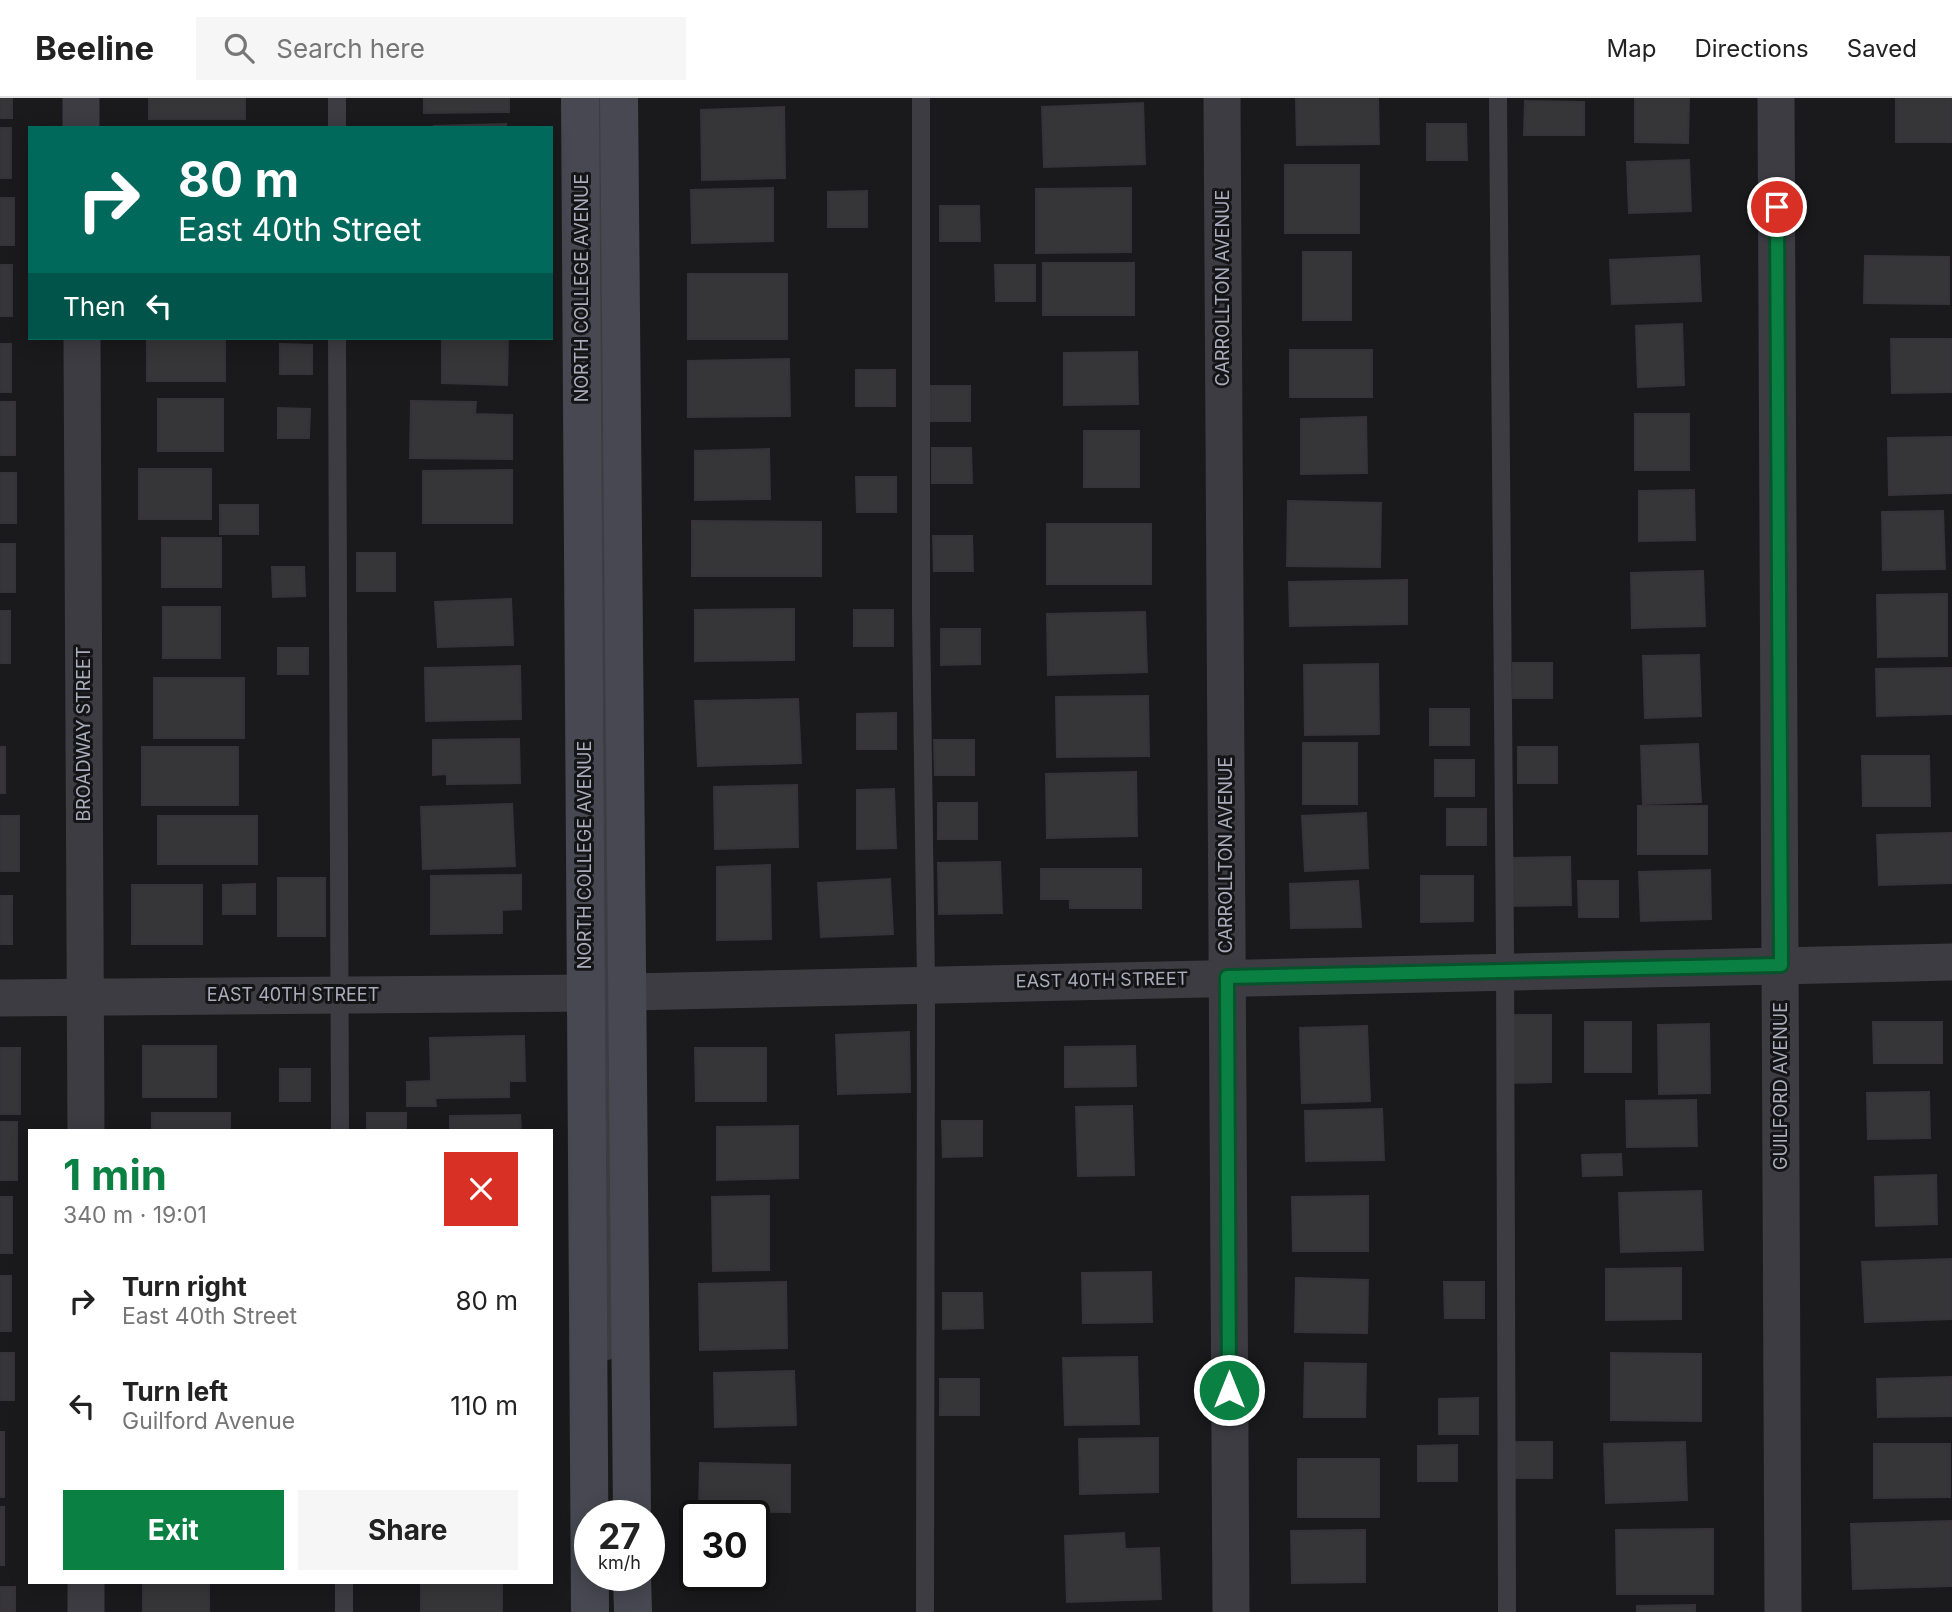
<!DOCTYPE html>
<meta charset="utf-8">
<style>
body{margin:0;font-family:Inter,sans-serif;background:#f6f6f6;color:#222;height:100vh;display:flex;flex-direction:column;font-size:26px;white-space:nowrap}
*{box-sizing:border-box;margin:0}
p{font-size:23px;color:#767676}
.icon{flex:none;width:38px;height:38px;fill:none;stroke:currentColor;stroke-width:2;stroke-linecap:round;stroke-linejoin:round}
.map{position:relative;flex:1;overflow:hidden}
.sheet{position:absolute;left:28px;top:1031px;width:525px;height:455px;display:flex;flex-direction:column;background:#fff;border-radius:0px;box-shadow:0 4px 18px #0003}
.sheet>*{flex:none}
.hud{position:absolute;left:28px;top:28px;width:525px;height:214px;border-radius:0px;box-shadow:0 4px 18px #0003;background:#00695c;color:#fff;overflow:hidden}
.speed{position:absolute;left:574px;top:1402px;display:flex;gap:14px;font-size:35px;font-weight:700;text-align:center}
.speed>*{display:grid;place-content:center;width:91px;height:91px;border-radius:50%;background:#fff;box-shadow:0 4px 18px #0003;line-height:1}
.speed small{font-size:18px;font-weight:400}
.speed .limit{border:4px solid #111;border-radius:10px;background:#fff;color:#111}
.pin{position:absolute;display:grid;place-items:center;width:60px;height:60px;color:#fff;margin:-30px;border:4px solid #fff;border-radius:50%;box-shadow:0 2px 7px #0007}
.me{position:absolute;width:77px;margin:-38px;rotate:0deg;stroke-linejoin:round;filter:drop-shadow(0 0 5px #0008)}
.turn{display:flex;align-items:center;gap:24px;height:147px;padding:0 35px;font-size:32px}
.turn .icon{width:91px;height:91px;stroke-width:2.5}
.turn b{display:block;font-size:49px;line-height:60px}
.then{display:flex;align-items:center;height:66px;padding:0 35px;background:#0003;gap:14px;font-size:26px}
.round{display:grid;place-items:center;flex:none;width:74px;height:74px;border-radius:0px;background:#f6f6f6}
.head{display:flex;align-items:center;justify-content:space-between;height:119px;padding:0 35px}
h1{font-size:42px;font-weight:700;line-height:52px;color:#0b8043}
.button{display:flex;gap:14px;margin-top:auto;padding:14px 35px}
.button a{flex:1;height:80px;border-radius:0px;background:#0b8043;color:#fff;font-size:28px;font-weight:700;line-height:80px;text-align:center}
.button a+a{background:#f6f6f6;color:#222}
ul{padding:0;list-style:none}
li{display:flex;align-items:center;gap:21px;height:105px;padding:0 35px}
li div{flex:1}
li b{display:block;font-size:26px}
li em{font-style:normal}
header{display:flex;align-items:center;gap:42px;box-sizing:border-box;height:98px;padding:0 35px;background:#fff;border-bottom:2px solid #e0e0e0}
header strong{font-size:33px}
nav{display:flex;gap:38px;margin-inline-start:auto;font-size:24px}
.search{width:490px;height:63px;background:#f6f6f6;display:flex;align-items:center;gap:18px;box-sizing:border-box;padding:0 24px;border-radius:0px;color:#767676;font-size:26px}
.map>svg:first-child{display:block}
.building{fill:#363538;stroke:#353338;stroke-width:2}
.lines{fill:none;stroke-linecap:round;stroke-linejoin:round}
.service{stroke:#3d3c43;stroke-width:18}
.minor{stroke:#3d3c43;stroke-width:37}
.secondary{stroke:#484852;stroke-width:38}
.route-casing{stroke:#07532c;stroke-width:18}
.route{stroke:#0b8043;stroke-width:12}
.labels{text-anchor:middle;stroke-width:6;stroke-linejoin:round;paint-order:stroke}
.street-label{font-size:18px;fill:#abacbc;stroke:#151517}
</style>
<header>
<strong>Beeline</strong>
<div class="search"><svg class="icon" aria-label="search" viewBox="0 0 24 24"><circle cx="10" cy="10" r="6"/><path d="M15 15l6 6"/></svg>Search here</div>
<nav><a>Map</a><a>Directions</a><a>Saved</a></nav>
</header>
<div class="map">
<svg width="1952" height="1514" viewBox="0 0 1952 1514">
<rect width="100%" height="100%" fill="#1a1a1c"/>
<g class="building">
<rect x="0" y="0" width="12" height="20"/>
<rect x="149" y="0" width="96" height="21"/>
<path d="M424,0H509V14L424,15Z"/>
<path d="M1296,0H1378L1379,46L1297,47Z"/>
<path d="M1635,0H1689L1688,45L1635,44Z"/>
<rect x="1896" y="0" width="56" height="44"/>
<path d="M1525,3L1584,4V37H1524Z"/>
<path d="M1143,5L1145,66L1044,69L1042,9Z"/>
<path d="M784,9L785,80L702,82L701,12Z"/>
<path d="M506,26V30H434V28Z"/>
<path d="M1427,26H1466L1467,62H1427Z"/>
<rect x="0" y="30" width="11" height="50"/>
<path d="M1689,62L1691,113L1629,115L1627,64Z"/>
<rect x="1285" y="67" width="74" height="68"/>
<path d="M773,90V143L692,145L691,92Z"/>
<path d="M1131,90V154L1036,155V91Z"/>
<path d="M867,93V129H828V94Z"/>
<rect x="0" y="100" width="14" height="47"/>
<path d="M940,108H979L980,143H940Z"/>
<rect x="1303" y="154" width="48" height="68"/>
<path d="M1699,158L1701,203L1612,206L1610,162Z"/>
<path d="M1865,158L1949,159V206L1864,205Z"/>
<rect x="1043" y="165" width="91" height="52"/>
<rect x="0" y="167" width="12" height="51"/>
<path d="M995,167H1035V203H996Z"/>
<rect x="688" y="176" width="99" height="65"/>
<path d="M1682,226L1684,287L1638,289L1636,228Z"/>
<rect x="147" y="240" width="78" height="43"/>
<path d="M442,240H508L507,287L442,285Z"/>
<path d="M1891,241H1952V294L1892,295Z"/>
<rect x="0" y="246" width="11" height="48"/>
<path d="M280,246L312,247V276H280Z"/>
<rect x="1290" y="252" width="82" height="47"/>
<path d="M1137,254L1138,306L1064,307V255Z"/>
<path d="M789,261L790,318L688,319V263Z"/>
<rect x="856" y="272" width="39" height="36"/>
<rect x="931" y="288" width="39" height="35"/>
<rect x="158" y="301" width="65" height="52"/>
<path d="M411,303L476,304L475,316L512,317V361L410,360Z"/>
<rect x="0" y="304" width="15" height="53"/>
<path d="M278,310L310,311L309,340H278Z"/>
<rect x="1635" y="316" width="54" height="56"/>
<path d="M1366,319L1367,375L1301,376V321Z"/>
<rect x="1084" y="333" width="55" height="56"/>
<path d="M1952,339V395L1889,397L1888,340Z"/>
<path d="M932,350H971L972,385H932Z"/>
<path d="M769,351L770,401L695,402V353Z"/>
<rect x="139" y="371" width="72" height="50"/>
<path d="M512,372V425H423V373Z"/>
<rect x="0" y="375" width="16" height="50"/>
<path d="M856,379H896V414H857Z"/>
<path d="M1694,392L1695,442L1639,443V393Z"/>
<path d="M1288,403L1381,405L1380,469L1287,468Z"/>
<rect x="220" y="407" width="38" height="29"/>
<path d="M1943,413L1945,471L1883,472L1882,414Z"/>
<path d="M692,423L821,424V478H692Z"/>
<rect x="1047" y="426" width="104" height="60"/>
<path d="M933,438H972L973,473H934Z"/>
<rect x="162" y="440" width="59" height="49"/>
<rect x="0" y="446" width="15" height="48"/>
<rect x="357" y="455" width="38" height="38"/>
<path d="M272,469H304L305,498L273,499Z"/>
<path d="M1703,473L1705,528L1632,530L1631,475Z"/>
<path d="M1407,482V526L1290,528L1289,484Z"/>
<path d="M1947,496V558L1878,559L1877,497Z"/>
<path d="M511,501L513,547L438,549L435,504Z"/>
<rect x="163" y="509" width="57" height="51"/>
<path d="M794,511V562L695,563V512Z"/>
<rect x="854" y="512" width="39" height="36"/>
<rect x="0" y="513" width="10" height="52"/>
<path d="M1145,514L1147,574L1048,577L1047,516Z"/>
<path d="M941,531H980V566L941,567Z"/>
<rect x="278" y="550" width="30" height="26"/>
<path d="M1699,557L1701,618L1645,620L1643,558Z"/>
<rect x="1513" y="565" width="39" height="35"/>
<path d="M1378,566L1379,636L1305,637L1304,567Z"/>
<path d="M520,568L521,621L426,623L425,570Z"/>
<path d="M1952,570V616L1877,618L1876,571Z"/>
<rect x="154" y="580" width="90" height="60"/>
<path d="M1148,598L1149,658L1057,659L1056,599Z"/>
<path d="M798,601L801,665L698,668L695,603Z"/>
<rect x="1430" y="611" width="39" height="36"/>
<path d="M896,615V651H857V616Z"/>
<path d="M519,641L520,685L447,686V676L433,677V642Z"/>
<path d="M934,642H974V677H935Z"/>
<rect x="1303" y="645" width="54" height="61"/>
<path d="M1698,646L1701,704L1643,706L1641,648Z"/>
<rect x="0" y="649" width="5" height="46"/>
<rect x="142" y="649" width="96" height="58"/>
<rect x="1518" y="649" width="39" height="36"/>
<path d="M1862,658H1929L1930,708H1863Z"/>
<rect x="1435" y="662" width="39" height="36"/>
<path d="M1136,674L1137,738L1047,740L1046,676Z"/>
<path d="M797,687L798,749L715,751L714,689Z"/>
<path d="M894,691L896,750L857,751V692Z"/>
<rect x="938" y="705" width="39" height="36"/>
<path d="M512,706L515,768L423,771L421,709Z"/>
<rect x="1638" y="708" width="69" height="48"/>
<rect x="1447" y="711" width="39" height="36"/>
<path d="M1366,715L1368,770L1305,773L1302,718Z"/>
<rect x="0" y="718" width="19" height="55"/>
<rect x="158" y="718" width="99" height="48"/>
<path d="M1952,735V785L1879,787L1877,737Z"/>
<path d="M1570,759L1571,807L1510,808L1509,760Z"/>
<path d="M1000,764L1002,815L939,816L938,765Z"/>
<path d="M770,767L771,841L717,842V769Z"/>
<path d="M1041,771H1141V810H1070V801H1041Z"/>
<path d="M1710,772L1711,821L1641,823L1639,774Z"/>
<path d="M521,777V811L502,812V835L431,836V778Z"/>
<path d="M1421,778H1473V823L1421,824Z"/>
<rect x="278" y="780" width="47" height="58"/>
<path d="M890,781L893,836L821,839L818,785Z"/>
<path d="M1358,783L1361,829L1291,830L1290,786Z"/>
<path d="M1578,783H1618V819H1579Z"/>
<path d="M255,786V816H223V787Z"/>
<rect x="132" y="787" width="70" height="59"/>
<rect x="0" y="798" width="12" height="48"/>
<path d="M1508,917H1551V984L1508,985Z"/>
<rect x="1585" y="924" width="46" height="50"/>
<path d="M1873,924H1942V965H1874Z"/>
<path d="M1709,926L1710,995L1659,996L1658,927Z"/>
<path d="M1367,928L1370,1003L1302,1005L1300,930Z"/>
<path d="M909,934L910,994L838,996L836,937Z"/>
<path d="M524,938L525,983H509V999L435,1000L436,1008H407V984L431,983L430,940Z"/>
<rect x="143" y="948" width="73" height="51"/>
<path d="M1135,948L1136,988L1065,989V949Z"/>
<rect x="0" y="950" width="20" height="66"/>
<path d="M695,950H766V1003H696Z"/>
<rect x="280" y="971" width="30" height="32"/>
<path d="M1929,994L1930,1040L1868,1041L1867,995Z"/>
<path d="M1696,1002L1697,1048L1627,1049L1626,1003Z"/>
<path d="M1132,1008L1134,1077L1078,1078L1076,1009Z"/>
<path d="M1382,1011L1384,1062L1306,1063L1305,1013Z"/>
<rect x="152" y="1015" width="78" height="17"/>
<rect x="367" y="1015" width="39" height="17"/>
<path d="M520,1017L521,1032H450V1018Z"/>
<path d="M942,1023H982V1058L943,1059Z"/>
<rect x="0" y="1024" width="17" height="58"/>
<path d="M798,1028V1080L717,1082V1029Z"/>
<path d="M1621,1056L1622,1077L1583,1078L1582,1057Z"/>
<path d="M1936,1077L1937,1126L1876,1128L1875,1079Z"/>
<path d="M1701,1093L1703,1152L1621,1154L1619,1095Z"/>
<path d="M769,1098V1172L713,1173L712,1099Z"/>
<path d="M1368,1098V1153H1293L1292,1099Z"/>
<rect x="0" y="1099" width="12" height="56"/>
<path d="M1952,1161V1221L1865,1224L1862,1164Z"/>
<path d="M1681,1170V1221L1606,1222V1171Z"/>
<path d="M1151,1174L1152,1224L1083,1225L1082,1175Z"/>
<rect x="0" y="1178" width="11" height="55"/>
<path d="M1296,1180L1368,1182L1367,1235L1295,1234Z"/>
<path d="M786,1184L787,1250L700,1252L699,1186Z"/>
<path d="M1444,1184H1484V1220H1445Z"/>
<path d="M943,1195H982L983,1230L943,1231Z"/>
<rect x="0" y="1255" width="14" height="47"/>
<path d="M1611,1255L1701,1256V1323L1611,1322Z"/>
<path d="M1137,1259L1139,1326L1065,1327L1063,1260Z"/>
<path d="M1305,1265L1366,1266L1365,1319H1304Z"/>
<path d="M794,1273L796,1327L715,1329L714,1275Z"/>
<path d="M1952,1279V1318L1878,1319L1877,1281Z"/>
<rect x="940" y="1281" width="39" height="36"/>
<path d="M1478,1300V1336H1439V1301Z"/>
<rect x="0" y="1334" width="4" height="65"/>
<path d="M1158,1340V1394L1080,1396L1079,1341Z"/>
<rect x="1513" y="1344" width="39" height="36"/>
<path d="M1685,1344L1687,1402L1606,1405L1604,1346Z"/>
<path d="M1874,1346H1950V1399L1874,1400Z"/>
<path d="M1457,1347V1383H1418V1348Z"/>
<rect x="1298" y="1361" width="81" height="58"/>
<path d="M700,1365L790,1367V1414L699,1413Z"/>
<rect x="0" y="1409" width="4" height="58"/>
<path d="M1952,1423V1488L1853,1491L1851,1426Z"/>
<path d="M1713,1431V1496H1617L1616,1432Z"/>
<path d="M1365,1432V1484L1292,1485L1291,1433Z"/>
<path d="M1124,1435L1125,1451L1159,1450L1161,1501L1067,1504L1065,1438Z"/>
<rect x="421" y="1484" width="81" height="30"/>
<rect x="143" y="1485" width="66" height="29"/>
<rect x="0" y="1489" width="15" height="25"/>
<path d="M1695,1507V1514H1637V1508Z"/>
</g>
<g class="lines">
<g class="service">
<path d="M600,0L608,894L607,1253"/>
<path d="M921,0V517L926,886L925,1514"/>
<path d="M1498,0L1505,853L1507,1514"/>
<path d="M337,30V0"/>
<path d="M337,240L340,1032"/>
<path d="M344,1484V1514"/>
</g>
<g class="minor">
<path d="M81,0V30"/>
<path d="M1222,0L1231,1514"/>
<path d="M1776,0L1783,1514"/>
<path d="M82,240L86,1032"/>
<path d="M629,894L1952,864"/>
<path d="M0,900L586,895"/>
<path d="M86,1484V1514"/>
</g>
<g class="secondary">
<path d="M580,0L590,1514"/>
<path d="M619,0L632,1418"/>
<path d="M632,1477L633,1514"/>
</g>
</g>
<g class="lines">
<g class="route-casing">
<path id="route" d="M1229,1292L1227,879L1781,867L1777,109"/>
</g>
<use href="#route" class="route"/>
</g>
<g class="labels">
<g class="street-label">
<text transform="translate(582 190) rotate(-90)" y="6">NORTH COLLEGE AVENUE</text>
<text transform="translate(1223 190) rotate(-90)" y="6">CARROLLTON AVENUE</text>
<text transform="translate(84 636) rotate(-90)" y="6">BROADWAY STREET</text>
<text transform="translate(585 757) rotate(-90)" y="6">NORTH COLLEGE AVENUE</text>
<text transform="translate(1226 757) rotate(-90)" y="6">CARROLLTON AVENUE</text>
<text transform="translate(1102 882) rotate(-1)" y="6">EAST 40TH STREET</text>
<text x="293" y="903">EAST 40TH STREET</text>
<text transform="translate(1781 988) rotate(-90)" y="6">GUILFORD AVENUE</text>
</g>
</g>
</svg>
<div class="speed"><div>27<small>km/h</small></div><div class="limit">30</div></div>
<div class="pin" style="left:1777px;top:109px;background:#d93025"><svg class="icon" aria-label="arrive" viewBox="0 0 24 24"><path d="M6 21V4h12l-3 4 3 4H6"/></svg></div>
<svg class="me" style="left:1229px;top:1292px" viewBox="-20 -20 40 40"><circle r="17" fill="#0b8043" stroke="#fff" stroke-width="3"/><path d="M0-11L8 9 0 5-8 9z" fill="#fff"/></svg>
<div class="hud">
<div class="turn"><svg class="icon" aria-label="right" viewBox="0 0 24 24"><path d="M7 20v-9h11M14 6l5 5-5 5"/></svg><div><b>80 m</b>East 40th Street</div></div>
<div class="then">Then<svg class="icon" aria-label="left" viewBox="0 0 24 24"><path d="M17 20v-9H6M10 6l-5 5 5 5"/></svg></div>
</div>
<section class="sheet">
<div class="head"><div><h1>1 min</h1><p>340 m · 19:01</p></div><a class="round" style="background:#d93025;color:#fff"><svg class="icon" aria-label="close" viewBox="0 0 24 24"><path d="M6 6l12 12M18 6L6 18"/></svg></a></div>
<ul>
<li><svg class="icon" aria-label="right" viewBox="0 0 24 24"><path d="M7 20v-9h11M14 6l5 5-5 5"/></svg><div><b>Turn right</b><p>East 40th Street</p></div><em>80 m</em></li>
<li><svg class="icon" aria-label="left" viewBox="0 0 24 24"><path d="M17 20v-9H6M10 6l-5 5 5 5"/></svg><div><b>Turn left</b><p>Guilford Avenue</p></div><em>110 m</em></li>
</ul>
<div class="button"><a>Exit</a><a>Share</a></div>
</section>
</div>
